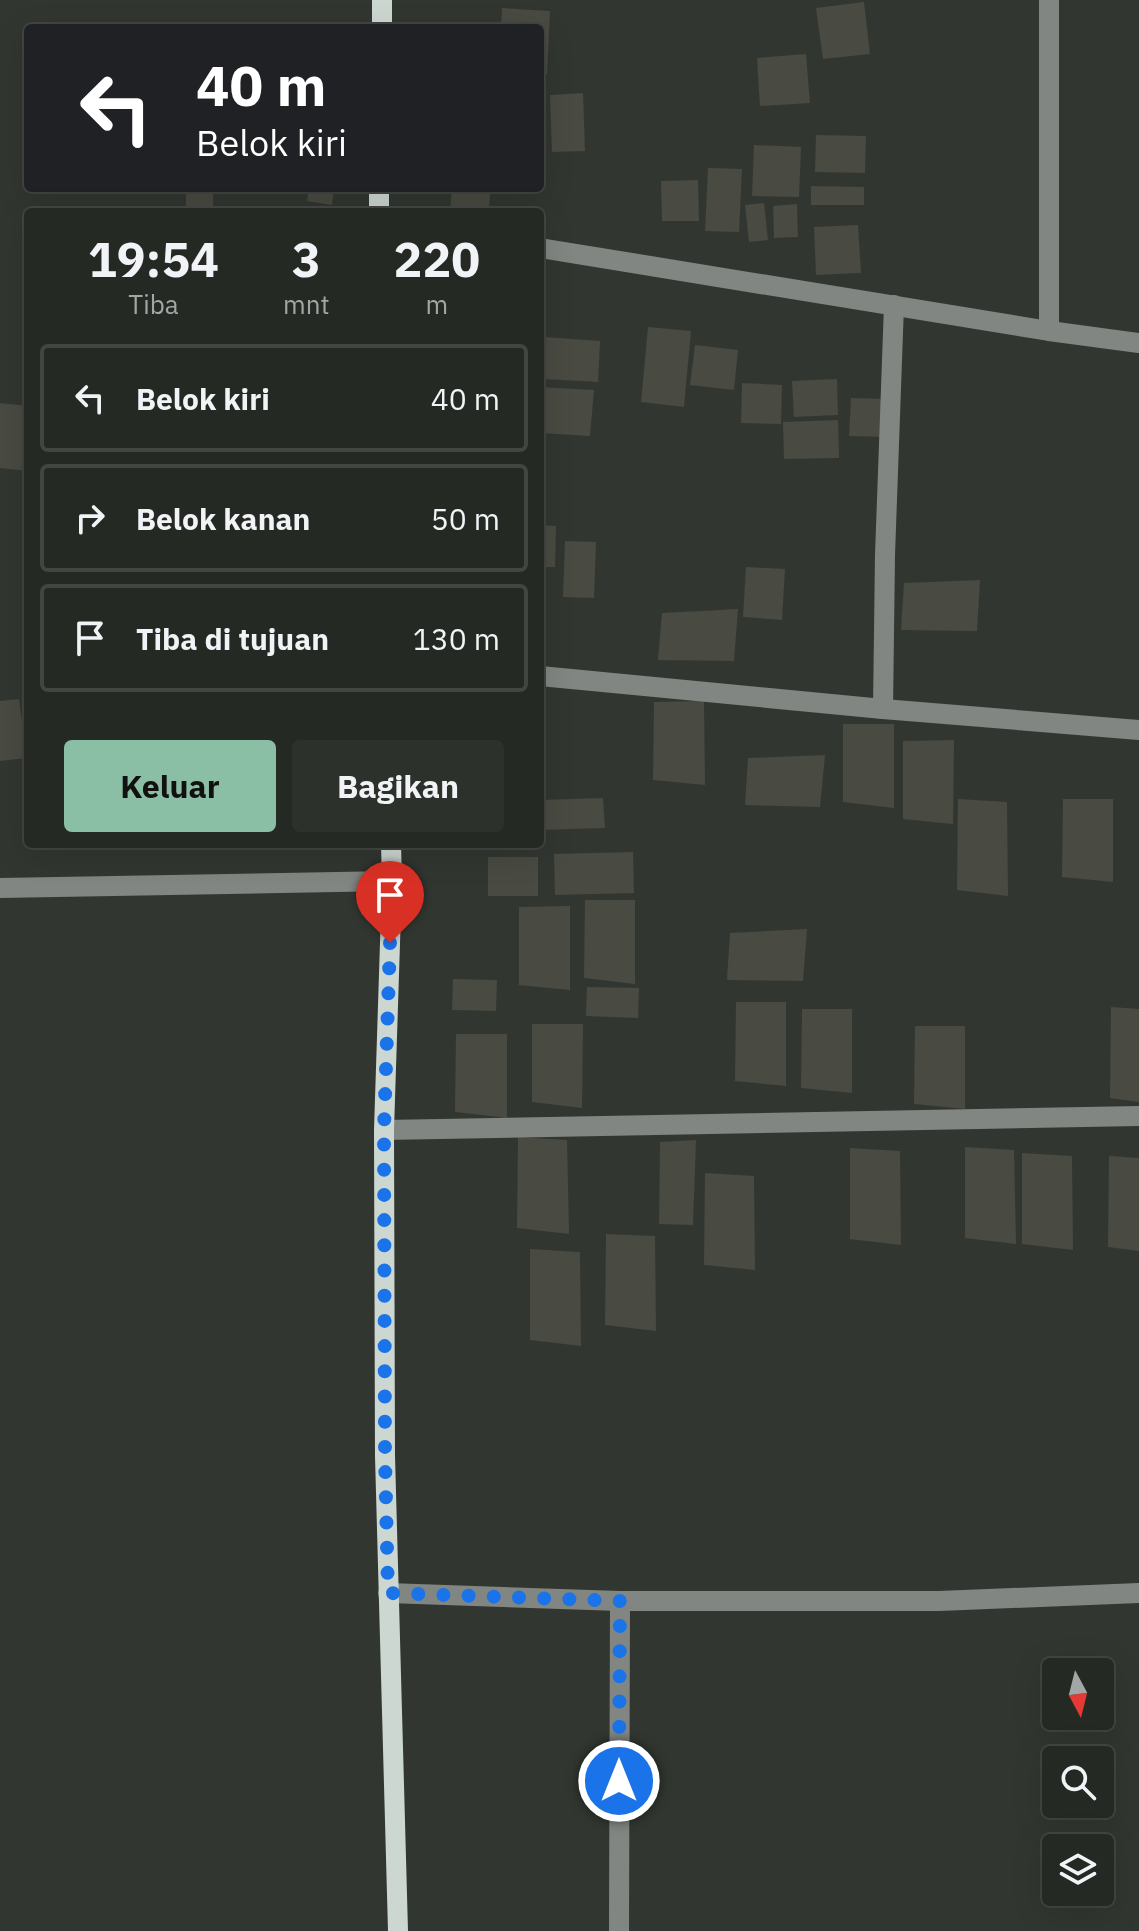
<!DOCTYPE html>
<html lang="id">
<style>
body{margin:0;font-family:"IBM Plex Sans",sans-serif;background:#2d312c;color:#f1f3f6;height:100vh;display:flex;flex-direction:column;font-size:30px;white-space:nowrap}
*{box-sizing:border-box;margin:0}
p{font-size:26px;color:#a3a6a6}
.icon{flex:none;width:44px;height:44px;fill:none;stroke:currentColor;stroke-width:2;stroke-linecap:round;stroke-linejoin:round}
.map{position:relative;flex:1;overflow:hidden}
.side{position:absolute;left:24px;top:208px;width:520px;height:640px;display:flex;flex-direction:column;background:#252924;border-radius:8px;box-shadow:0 8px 32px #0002,0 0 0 2px #424541}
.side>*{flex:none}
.banner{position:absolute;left:24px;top:24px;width:520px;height:168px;border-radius:8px;box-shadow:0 8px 32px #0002,0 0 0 2px #424541;background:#202124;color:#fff;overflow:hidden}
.needle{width:52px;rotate:173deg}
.controls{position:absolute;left:1042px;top:1658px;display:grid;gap:16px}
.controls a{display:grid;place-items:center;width:72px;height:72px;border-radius:8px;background:#252924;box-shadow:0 8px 32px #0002,0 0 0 2px #424541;font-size:40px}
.pin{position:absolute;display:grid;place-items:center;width:68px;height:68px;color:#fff;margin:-82px -34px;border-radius:50% 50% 50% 0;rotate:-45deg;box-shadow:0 0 8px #0007}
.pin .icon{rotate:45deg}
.me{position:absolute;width:88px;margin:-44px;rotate:0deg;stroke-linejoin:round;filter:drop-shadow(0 0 6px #0008)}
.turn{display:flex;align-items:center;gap:28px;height:168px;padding:0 40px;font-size:36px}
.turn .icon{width:104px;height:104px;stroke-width:2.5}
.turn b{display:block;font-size:56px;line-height:68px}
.eta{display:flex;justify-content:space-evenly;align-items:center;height:136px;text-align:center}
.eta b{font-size:48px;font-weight:700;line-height:56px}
.primary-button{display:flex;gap:16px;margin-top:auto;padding:16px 40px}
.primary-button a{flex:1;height:92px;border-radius:8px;background:#8abfa5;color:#111;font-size:32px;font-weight:700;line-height:92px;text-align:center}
.primary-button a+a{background:#2d312c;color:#f1f3f6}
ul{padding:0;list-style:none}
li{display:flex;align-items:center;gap:24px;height:108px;margin:0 16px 12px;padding:0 24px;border:4px solid #424541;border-radius:8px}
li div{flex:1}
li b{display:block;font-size:30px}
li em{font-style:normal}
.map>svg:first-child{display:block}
.building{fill:#494a41}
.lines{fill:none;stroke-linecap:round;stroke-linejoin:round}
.minor{stroke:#818683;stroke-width:20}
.major{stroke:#cdd7d2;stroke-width:20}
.route{stroke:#1a73e8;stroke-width:14;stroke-dasharray:0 25.2}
</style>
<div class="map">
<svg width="1139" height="1931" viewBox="0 0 1139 1931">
<rect width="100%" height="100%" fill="#313730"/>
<g class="building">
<path d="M864,2L870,54L823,59L816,8Z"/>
<path d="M502,8L550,11L547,74H540V28H501Z"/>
<path d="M806,54L810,103L760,106L757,58Z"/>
<path d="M583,93L585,151L552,152L550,95Z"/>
<path d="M816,135L866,136L865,173L815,172Z"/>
<path d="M754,145L801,147L799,197L752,196Z"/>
<path d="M708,168L742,169L739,232L705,231Z"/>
<path d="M698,180L699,221H662L661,181Z"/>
<path d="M811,186L864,187V205H811Z"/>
<path d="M309,188H334L332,205L307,201Z"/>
<path d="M452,188L490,190L489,212H450Z"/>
<rect x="186" y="194" width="27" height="18"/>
<path d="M764,203L768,240L749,242L745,205Z"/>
<path d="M797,204L798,237L774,238L773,206Z"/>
<path d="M858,225L861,273L816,275L814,227Z"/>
<path d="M648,327L691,331L684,407L641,402Z"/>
<path d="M545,337L600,341L598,382L543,379Z"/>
<path d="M695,345L738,350L734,390L690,385Z"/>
<path d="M837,379L838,415L794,417L792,381Z"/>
<path d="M742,383L782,385L781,424L741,423Z"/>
<path d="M540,387L594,390L590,436L540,433Z"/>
<path d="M851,398L886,399L884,437L849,436Z"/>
<path d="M0,403L28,406V471L0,468Z"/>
<path d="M838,420L839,458L784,459L783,422Z"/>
<path d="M540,525L556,526L555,567H540Z"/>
<path d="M565,541L596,542L594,598L563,597Z"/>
<path d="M746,567L785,569L782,620L743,617Z"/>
<path d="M980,580L977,631L901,630L904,583Z"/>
<path d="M738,609L734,661L658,660L662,613Z"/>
<path d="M19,699L27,758L0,761V701Z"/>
<path d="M704,701L705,785L653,780L654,702Z"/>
<path d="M843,724H894V808L843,802Z"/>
<path d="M954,740L953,824L903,819V741Z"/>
<path d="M825,755L820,807L745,805L748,758Z"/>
<path d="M603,798L605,828L540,830V800Z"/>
<path d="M958,799L1007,802L1008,896L957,890Z"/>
<path d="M1063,799H1113V882L1062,877Z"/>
<path d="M633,852L634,893L555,895L554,854Z"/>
<rect x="488" y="857" width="50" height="39"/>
<path d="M585,900H635V984L584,978Z"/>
<path d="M570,906V990L519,985V907Z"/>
<path d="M807,929L803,981L727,980L730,933Z"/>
<path d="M453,979L497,980L496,1011L452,1010Z"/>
<path d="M587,987L639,988L638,1018L586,1016Z"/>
<path d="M736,1002H786V1086L735,1081Z"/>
<path d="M1111,1007L1139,1009V1102L1110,1098Z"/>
<path d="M802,1009H852V1093L801,1088Z"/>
<path d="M532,1024H583L582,1108L532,1102Z"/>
<path d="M915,1026H965V1109L914,1104Z"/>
<path d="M456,1034H507V1118L455,1112Z"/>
<path d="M518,1137L567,1140L569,1234L517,1228Z"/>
<path d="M696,1140L693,1225L659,1224L660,1142Z"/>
<path d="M965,1147L1014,1150L1016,1244L965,1238Z"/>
<path d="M850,1148L900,1151L901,1245L850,1239Z"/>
<path d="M1022,1153L1072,1156L1073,1250L1022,1244Z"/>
<path d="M1109,1156L1139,1158V1251L1108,1247Z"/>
<path d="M705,1173L754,1176L755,1270L704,1265Z"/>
<path d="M606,1234L655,1236L656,1331L605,1325Z"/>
<path d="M530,1249L580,1252L581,1346L530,1340Z"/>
</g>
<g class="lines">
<g class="minor">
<path d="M1049,0V331"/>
<path d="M540,248L1049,331L1139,343"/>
<path d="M540,676L883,709L1139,730"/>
<path d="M883,709L885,555L894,305"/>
<path d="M0,888L392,881"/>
<path d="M384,1130L1139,1116"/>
<path d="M388,1593L620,1601H939L1139,1593"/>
<path d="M619,1931L620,1601"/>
</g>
<g class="major">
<path d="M382,28V0"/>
<path d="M379,212V188"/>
<path d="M391,844L392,881L384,1130L385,1456L398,1931"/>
</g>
</g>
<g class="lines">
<path class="route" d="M390,943L384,1130L385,1456L388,1593L620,1601L619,1781"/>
</g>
</svg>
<div class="controls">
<a><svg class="needle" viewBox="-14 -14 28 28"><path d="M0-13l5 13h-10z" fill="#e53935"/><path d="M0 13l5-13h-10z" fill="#a3a6a6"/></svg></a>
<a><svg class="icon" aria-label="search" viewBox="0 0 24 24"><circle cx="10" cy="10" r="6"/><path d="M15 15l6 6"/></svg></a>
<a><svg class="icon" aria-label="layers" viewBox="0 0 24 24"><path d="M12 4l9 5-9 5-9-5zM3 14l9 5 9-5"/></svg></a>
</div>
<div class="pin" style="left:390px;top:943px;background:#d93025"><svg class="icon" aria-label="arrive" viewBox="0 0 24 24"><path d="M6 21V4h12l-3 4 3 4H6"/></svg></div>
<svg class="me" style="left:619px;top:1781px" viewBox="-20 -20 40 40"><circle r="17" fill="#1a73e8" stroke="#fff" stroke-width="3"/><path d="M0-11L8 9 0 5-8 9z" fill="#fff"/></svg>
<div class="banner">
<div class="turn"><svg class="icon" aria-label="left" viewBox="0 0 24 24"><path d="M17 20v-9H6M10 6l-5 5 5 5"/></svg><div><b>40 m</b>Belok kiri</div></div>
</div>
<section class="side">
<div class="eta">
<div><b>19:54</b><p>Tiba</p></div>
<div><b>3</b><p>mnt</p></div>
<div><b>220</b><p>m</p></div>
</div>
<ul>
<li><svg class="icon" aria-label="left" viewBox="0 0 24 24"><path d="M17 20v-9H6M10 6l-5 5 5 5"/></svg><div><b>Belok kiri</b></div><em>40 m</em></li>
<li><svg class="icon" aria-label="right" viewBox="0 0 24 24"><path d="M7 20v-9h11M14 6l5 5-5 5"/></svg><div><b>Belok kanan</b></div><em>50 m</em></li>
<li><svg class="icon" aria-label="arrive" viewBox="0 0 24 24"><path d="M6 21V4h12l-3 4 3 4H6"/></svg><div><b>Tiba di tujuan</b></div><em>130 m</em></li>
</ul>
<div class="primary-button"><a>Keluar</a><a>Bagikan</a></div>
</section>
</div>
